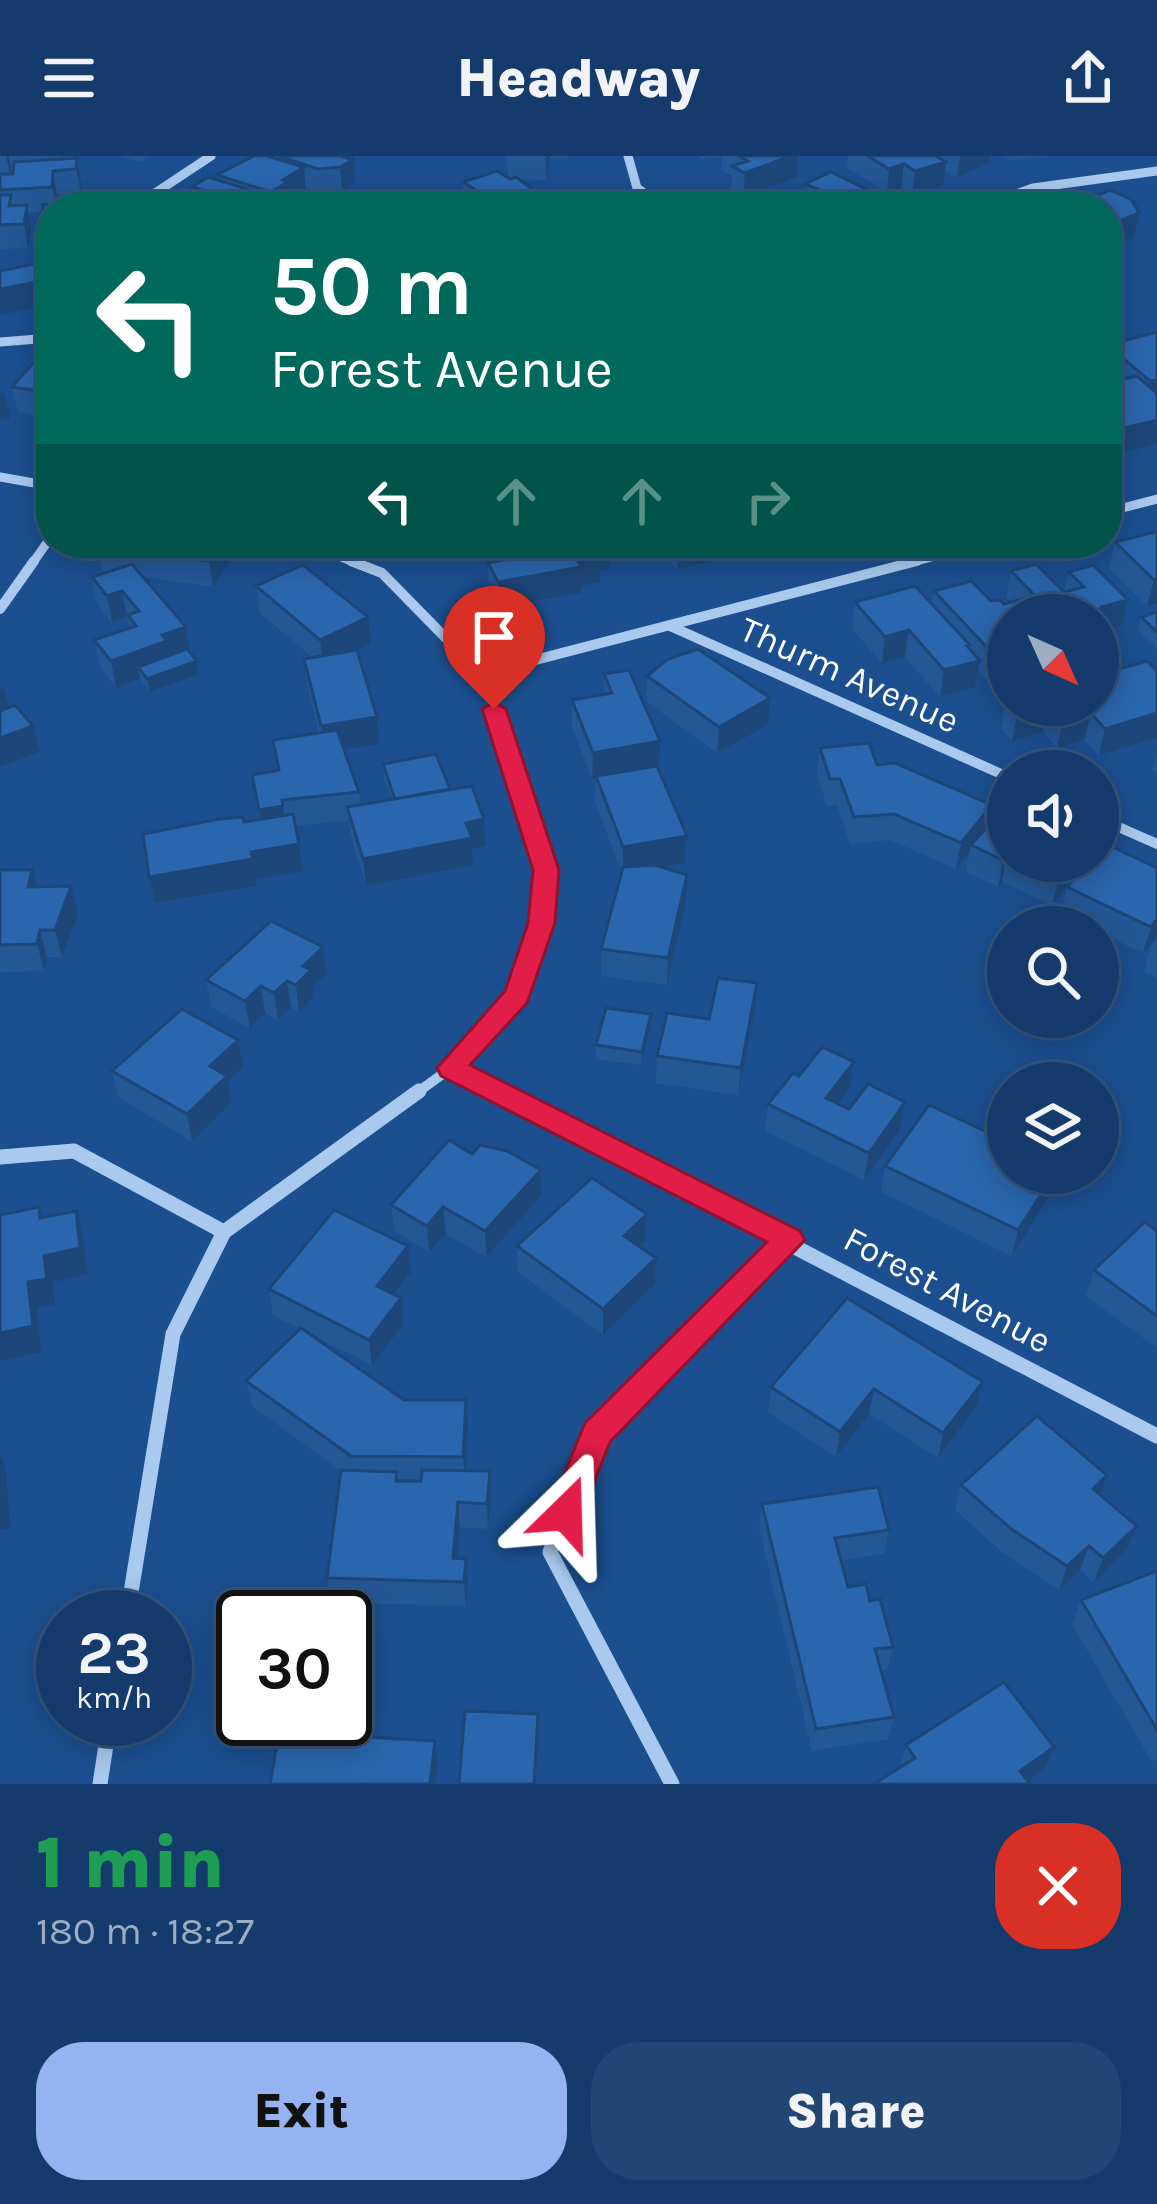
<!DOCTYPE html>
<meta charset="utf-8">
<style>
body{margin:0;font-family:Karla,sans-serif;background:#214673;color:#f1f3f6;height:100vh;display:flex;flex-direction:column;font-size:45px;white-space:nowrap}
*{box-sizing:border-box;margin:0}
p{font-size:39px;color:#9dadc1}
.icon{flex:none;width:66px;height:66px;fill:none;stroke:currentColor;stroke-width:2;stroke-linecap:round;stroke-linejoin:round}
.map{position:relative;height:1628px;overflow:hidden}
.drawer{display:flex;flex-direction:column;background:#143b6b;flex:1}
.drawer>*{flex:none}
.banner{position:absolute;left:36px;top:36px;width:1086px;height:366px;border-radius:48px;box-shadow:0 6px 30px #0003,0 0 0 3px #33557e;background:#00695c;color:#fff;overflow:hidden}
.needle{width:78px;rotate:135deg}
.controls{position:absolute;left:987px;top:438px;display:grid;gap:24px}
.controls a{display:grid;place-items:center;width:132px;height:132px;border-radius:50%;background:#143b6b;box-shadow:0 6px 30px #0003,0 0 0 3px #33557e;font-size:60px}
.speed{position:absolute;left:36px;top:1434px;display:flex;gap:24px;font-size:60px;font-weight:700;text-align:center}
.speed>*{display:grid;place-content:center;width:156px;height:156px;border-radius:50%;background:#143b6b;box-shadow:0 6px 30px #0003,0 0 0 3px #33557e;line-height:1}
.speed small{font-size:30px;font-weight:400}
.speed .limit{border:6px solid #111;border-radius:18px;background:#fff;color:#111}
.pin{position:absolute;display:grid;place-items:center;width:102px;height:102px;color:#fff;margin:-123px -51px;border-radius:50% 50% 50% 0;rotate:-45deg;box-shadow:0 0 12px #0007}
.pin .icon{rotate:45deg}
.me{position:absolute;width:132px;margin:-66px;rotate:22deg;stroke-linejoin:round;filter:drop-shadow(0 0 9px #0008)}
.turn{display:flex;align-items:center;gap:42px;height:252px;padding:0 36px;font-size:54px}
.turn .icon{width:156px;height:156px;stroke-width:2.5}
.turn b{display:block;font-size:84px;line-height:102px}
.lanes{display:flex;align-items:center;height:114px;padding:0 36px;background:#0003;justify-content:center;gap:60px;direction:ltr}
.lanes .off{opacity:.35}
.round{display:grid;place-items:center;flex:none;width:126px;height:126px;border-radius:48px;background:#214673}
.summary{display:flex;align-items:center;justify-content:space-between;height:204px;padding:0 36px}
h1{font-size:72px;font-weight:800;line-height:90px;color:#1e9e55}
.cta{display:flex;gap:24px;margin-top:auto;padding:24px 36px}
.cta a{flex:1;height:138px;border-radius:48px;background:#95b2f1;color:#111;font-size:48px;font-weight:800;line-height:138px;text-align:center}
.cta a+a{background:#214673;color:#f1f3f6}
header{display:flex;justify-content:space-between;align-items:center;height:156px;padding:0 36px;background:#143b6b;font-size:54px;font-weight:800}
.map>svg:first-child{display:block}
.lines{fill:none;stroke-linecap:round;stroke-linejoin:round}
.minor-far2{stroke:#a9c9ee;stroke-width:9}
.minor-far1{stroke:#a9c9ee;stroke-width:10}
.minor{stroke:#a9c9ee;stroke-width:15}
.wall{fill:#245895}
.shaded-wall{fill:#1d4779}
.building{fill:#2a66ad;stroke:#1d4779;stroke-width:3}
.route{fill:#e11d48;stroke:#92132f;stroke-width:3}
.labels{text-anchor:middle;stroke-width:12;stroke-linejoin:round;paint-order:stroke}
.street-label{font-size:36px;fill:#fff;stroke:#1b4f8f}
</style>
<header><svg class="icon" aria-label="menu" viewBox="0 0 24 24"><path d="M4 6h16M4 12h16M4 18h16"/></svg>Headway<svg class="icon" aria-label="share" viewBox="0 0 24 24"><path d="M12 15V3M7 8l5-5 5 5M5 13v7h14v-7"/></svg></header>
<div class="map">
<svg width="1157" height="1628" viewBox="0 0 1157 1628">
<rect width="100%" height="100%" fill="#1b4f8f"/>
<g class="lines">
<g class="minor-far2">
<path d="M628,0L637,32L663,51"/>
<path d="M134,51L211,0"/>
<path d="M980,51L1033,32L1157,15"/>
<path d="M0,186L51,182"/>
<path d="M0,321L51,330"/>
<path d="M1107,356L1157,343"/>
<path d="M306,387L359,408"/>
<path d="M32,408L51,381"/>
<path d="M905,408L985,387"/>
</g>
<g class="minor-far1">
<path d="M351,405L382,417L481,518L504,571L546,714L542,767L517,839L451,912L415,938"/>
<path d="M0,453L34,405"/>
<path d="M670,470L1008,621"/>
<path d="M481,518L917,405"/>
<path d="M1098,662L1157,688"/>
<path d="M451,912L502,938"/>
</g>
<g class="minor">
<path d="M496,935L1157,1280"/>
<path d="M0,1001L74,995L224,1076"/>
<path d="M127,1461L173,1178L224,1076L419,935"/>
<path d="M100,1628L110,1563"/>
<path d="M672,1628L550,1396L597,1277L789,1084"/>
</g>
</g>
<g class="wall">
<path d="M0,0H62V3L77,2L81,26V37L57,38V48L51,51V69H45L42,56L28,57L32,73L28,92L0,93Z"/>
<path d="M120,0H149L140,6Z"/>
<path d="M283,0H354V27L342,35L320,36L306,32V35L290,45L291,49L288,51H195L192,31L217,24V19L282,5Z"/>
<path d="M507,0H568V3L550,2L546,24L519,23L555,51L464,50L463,26L508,21Z"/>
<path d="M700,0H799L797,21L743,41L731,34L732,20L721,14L722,1L700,3Z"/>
<path d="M848,0H991L990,7L957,21L944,15L943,29L912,39L901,32L887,36L847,12Z"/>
<path d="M1005,0H1055L1009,4Z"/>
<path d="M805,28L874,37L872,51H784L804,42Z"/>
<path d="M1157,176V288L1114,299L1107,294V227L1115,225L1107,218V188Z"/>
<path d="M51,187V261L18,256L12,231Z"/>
<path d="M1157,377V448L1147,450L1109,412L1115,386Z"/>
<path d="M494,387H608L609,414L600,415V426L581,430V437L499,452L489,433L488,407L498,405L495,399Z"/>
<path d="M658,387H743L742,398L677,414L658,390Z"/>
<path d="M98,389L232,401L213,431L144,421L186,471L190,497L197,505L199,518L150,536L140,523L116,532L100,511L94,484L130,472L127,461L112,466L97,448L92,421L108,416L103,415Z"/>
<path d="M1011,415L1064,436L1069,416L1122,470L1098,477V459H1008V523L991,528L978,514L975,531L940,541L905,501L882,507L852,473L855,446L932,448L934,435L1004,448L1011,446L1006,442Z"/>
<path d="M256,430L371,488L357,494L377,561L379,588L344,594L359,636L360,648L392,643L384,622L383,608L450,633L485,690L472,693L473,709L366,730L350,677L349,664L296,670L303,715L256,723L257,730L155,747L149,721L244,666L260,663L252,619L277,615L273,584L319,577L307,529L304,503L312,501L260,457Z"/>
<path d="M1157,456V493L1138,475L1141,461Z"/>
<path d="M1157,515V582L1099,599L1084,584L1057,592L1043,576L1012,585L1001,572L1006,546Z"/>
<path d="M604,518L659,612L687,680L685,707L661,711L686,746L667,829L601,820V793L622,716L595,647L596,623H592L572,570V544L604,539Z"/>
<path d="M647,520L768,569L717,597L647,546Z"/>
<path d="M820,592L877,609L992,649L988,670L1008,647V705H1086L1085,710L1052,749L1002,726L998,731L966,716L969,698L956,713L890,684L850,688L837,649L827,650L817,618Z"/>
<path d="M1157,596V618L1152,613Z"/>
<path d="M1106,688L1157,781L1143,797L1098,776V771H1088L1061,758L1067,731Z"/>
<path d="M0,714L36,731L78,757L62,801H47L44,815L0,816Z"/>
<path d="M1157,782V822L1144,816L1151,789Z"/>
<path d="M327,818L313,831L314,841L299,856L291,851L278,864L265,857L250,872L211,851L206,824Z"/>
<path d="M755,853L738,939L656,927L657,900L709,863Z"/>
<path d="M650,872L641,909L596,903V889Z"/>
<path d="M238,884L243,911L228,925L232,947L192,985L119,942L112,915Z"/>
<path d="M854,906L850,932L838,948L901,972L864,1024L765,975L768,948L799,920Z"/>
<path d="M472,998L541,1014V1040L486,1101L446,1078L429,1096L394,1075L391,1049Z"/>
<path d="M885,1010L1008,1017H1058L1052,1036L1012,1100L881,1036Z"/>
<path d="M647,1058L646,1084L640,1090L656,1102L655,1128L603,1179L518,1116L517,1090Z"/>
<path d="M1157,1075V1192L1086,1140L1094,1114Z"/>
<path d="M408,1090L411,1116L394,1138L401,1142L404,1168L372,1209L308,1177L404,1244H466L468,1269L465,1315H490L491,1340L488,1373L460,1371L457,1402L466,1403L468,1427L466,1450L360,1447L363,1469L352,1580L438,1608L435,1628H270L277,1587L236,1586L230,1564L331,1445L327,1422L341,1315L252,1250L246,1225L300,1173L273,1159L269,1133Z"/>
<path d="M847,1142L976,1251L938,1302L869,1258L836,1301L768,1256L771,1231Z"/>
<path d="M961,1329L1100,1339L1137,1370L1127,1394L1094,1426L1080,1414L1059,1434L1003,1397L955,1354Z"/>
<path d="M762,1348L889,1374L884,1398L841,1405L848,1431L870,1445L893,1491L887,1514L881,1515L894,1561L888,1583L812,1595L759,1372Z"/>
<path d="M1157,1415V1603L1152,1606L1072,1468L1081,1444Z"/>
<path d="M906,1589L1054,1591L1045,1613L1028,1625L900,1611Z"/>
</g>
<g class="shaded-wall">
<path d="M6,0H9L12,16L11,23Z"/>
<path d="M337,0H354V27L342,35L340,11Z"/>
<path d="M546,0H550L546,24Z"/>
<path d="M791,0H799L797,21L743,41L745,17Z"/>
<path d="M960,0H991L990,7L957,21Z"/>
<path d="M77,2L81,26V37L76,13Z"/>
<path d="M946,6L943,29L912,39L915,15Z"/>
<path d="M904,8L901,32L887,36L889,13Z"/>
<path d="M304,11L306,35L290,45L291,49L288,51H273L271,36L283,24Z"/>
<path d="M53,15L57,38V51L52,31Z"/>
<path d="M260,37L261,51H235Z"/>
<path d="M874,37L872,51H844Z"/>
<path d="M27,49L32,73L28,92L24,68Z"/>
<path d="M1139,57L1134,81L1107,92V70Z"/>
<path d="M47,124L51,148L0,159V133Z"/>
<path d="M1157,224V247L1144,251L1150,225Z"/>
<path d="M4,237L10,262L0,264V238Z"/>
<path d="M1157,264V288L1114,299L1120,273Z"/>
<path d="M221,387H230L232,401L213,431L209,405Z"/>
<path d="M743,387L742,398L677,414L678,388Z"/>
<path d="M609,388V414L600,415V426L581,430V437L499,452L498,426L578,405L594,390Z"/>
<path d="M1157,423V448L1147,450L1154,424Z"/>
<path d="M122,435L127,461L112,466L107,440Z"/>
<path d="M1128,444L1122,470L1098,477V459H1096L1101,451Z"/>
<path d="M368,461L371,488L323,511L320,484Z"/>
<path d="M186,471L190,497L138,511L140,523L116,532L111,505L162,479Z"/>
<path d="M909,474L905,501L882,507L885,481Z"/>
<path d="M970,489L967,508L980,505L975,531L940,541L944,514L967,490Z"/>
<path d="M1008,498V523L991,528L996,501Z"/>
<path d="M197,505L199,518L150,536L147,523Z"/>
<path d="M4,533L11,559L0,564V534Z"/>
<path d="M770,542L768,569L717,597L719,571Z"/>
<path d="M1048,550L1043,576L1012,585L1017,559Z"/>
<path d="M1091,557L1084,584L1057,592L1063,565Z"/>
<path d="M1157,557V582L1099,599L1105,573Z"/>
<path d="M377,561L379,588L324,597L321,570Z"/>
<path d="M33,570L40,596L0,611V582Z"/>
<path d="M660,585L659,612L592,623L593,597Z"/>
<path d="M992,649L987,676L971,689L969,698L956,713L961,687Z"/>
<path d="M283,650L287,677L263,681L259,654Z"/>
<path d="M484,663L485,690L472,693L473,709L366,730L363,703L466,667Z"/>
<path d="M687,680L685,707L623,718V691Z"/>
<path d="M299,688L303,715L256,723L257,730L155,747L149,721L251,696Z"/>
<path d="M1007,699L1002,726L998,731L1003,704Z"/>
<path d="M1073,705H1086L1085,710L1052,749L1059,722Z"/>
<path d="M32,714L39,740L28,731Z"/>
<path d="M687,719L686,746L667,829L668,802Z"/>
<path d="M71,730L78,757L62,801L55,774Z"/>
<path d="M1157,763V781L1143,797L1151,771Z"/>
<path d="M40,774L47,801L44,815L37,788Z"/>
<path d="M323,791L327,818L313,831L314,841L299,856L296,829L303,810Z"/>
<path d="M287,825L291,851L278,864L274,837Z"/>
<path d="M757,827L755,853L738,939L741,912Z"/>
<path d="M261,830L265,857L250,872L245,845Z"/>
<path d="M651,858L650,872L641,909L642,896Z"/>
<path d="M238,884L243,911L228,925L232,947L192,985L187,958L210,910Z"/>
<path d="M854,906L850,932L822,968L826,942Z"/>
<path d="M905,946L901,972L864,1024L869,997Z"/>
<path d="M541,1014V1040L486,1101L485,1075Z"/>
<path d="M1055,1017H1058L1052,1036L1012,1100L1018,1074Z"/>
<path d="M443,1051L446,1078L429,1096L427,1070Z"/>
<path d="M76,1055L83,1081L88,1118L53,1126L55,1149L37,1152L41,1196L0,1205V1177L44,1100Z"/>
<path d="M647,1058L646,1084L624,1106V1080Z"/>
<path d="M408,1090L411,1116L380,1156L377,1130Z"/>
<path d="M656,1102L655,1128L603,1179V1153Z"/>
<path d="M401,1142L404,1168L372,1209L369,1184Z"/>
<path d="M983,1226L976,1251L938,1302L943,1277Z"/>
<path d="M874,1233L869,1258L836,1301L840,1276Z"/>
<path d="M466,1244L468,1269L465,1326L463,1301Z"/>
<path d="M0,1299L6,1313L10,1372L0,1374Z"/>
<path d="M490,1315L491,1340L488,1373L487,1348Z"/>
<path d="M1107,1319L1099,1343L1093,1333Z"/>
<path d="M458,1346L460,1371L455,1426L453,1402Z"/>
<path d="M1137,1370L1127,1394L1094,1426L1103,1402Z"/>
<path d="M1089,1390L1080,1414L1059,1434L1067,1410Z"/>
<path d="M466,1403L468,1427L466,1450L464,1426Z"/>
<path d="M359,1445L363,1469L352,1588L348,1566Z"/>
<path d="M435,1585L438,1608L435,1628H430Z"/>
<path d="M1054,1591L1045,1613L1024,1628L1020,1615Z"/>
</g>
<g class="building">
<path d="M254,0H267L304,11L283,24L288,26L271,36L217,19Z"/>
<path d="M284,0H341L352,4L340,11L318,13L282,1Z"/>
<path d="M739,0H791L745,17L732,10L748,5Z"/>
<path d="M868,0H936L946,6L915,15L904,8L889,13Z"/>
<path d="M77,2L76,13L53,15L52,31L0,34V18H13L14,6Z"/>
<path d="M497,15L510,23L516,21L555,50L503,51L463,26Z"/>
<path d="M831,16L874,37L844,51H784L820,34L805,28Z"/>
<path d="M208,21L260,37L235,51H219L203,45L213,37L192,31Z"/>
<path d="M1110,34L1131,43L1139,57L1107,70V51H1073Z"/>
<path d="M0,39H11L9,50L27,49L24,68L0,69Z"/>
<path d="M68,48V51H51V56L42,57L43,49Z"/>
<path d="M38,107L47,124L0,133V115Z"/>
<path d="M1157,176V224L1150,225L1107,189Z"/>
<path d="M51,187V237L12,231Z"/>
<path d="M1137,220L1157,237V264L1120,273L1107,262V227Z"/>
<path d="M1155,376L1157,377V423L1154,424L1115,386Z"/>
<path d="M100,387H221L209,405L98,389Z"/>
<path d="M501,387H608L609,388L594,390L600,400L578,405L581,411L498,426L488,407L510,403Z"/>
<path d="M132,408L186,471L162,479L167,485L111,505L94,484L136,470L128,459L139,455L122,435L107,440L92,421Z"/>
<path d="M1036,408L1064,436L1084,431L1069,416L1093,409L1128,444L1101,451L1096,459H1054L1011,415Z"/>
<path d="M303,409L368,461L320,484L256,430Z"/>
<path d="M971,425L991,445L1000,444L1004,448L1027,442L1044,459H1008V498L996,501L934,435Z"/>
<path d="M915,430L970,489L967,490L980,505L944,514L909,474L885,481L855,446Z"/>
<path d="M1157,456V476L1141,461Z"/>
<path d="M187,493L197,505L147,523L138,511Z"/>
<path d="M698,493L770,542L719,571L647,520L668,503Z"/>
<path d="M357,494L377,561L321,570L304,503Z"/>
<path d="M1147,505L1157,515V557L1105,573L1091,557L1063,565L1048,550L1017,559L1009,549H1098V519Z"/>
<path d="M629,514L660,585L593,597L572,544L612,537L604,518Z"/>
<path d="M15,549L33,570L0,582V555Z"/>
<path d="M337,574L359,636L282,644L283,650L259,654L252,619L279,614L273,584Z"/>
<path d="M869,587L877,609L895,607L992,649L961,687L894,658L854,661L840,623H830L820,592Z"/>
<path d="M436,598L450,633L395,643L383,608Z"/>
<path d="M657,610L687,680L623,691L596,620Z"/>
<path d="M472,630L484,663L466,667L472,682L363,703L347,651Z"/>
<path d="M1008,647V699L1003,704L971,689Z"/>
<path d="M293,658L299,688L251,696L253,703L149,721L143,678L219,663L243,661L244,666Z"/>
<path d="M1106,688L1157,712V763L1151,771L1067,731L1091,705H1098V697Z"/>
<path d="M1020,705H1073L1059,722Z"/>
<path d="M655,709L687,719L668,802L601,793L623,711Z"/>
<path d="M0,714H32L28,731L71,730L55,774H40L37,788L0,789Z"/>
<path d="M271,765L323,791L303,810L311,814L296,829L287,825L274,837L261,830L245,845L206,824Z"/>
<path d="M718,822L757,827L741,912L657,900L667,857L709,863Z"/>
<path d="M606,852L651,858L642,896L596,889Z"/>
<path d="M182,853L238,884L210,910L227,920L187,958L112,915Z"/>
<path d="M822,891L854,906L826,942L849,953L868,928L905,946L869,997L768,948L793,917L799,920Z"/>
<path d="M929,949L1008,986V1017H1055L1018,1074L885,1010Z"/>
<path d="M449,984L472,998L480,989L507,995L541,1014L485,1075L443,1051L427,1070L391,1049Z"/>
<path d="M592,1022L647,1058L624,1080L656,1102L603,1153L517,1090Z"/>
<path d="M39,1051L40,1062L76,1055L80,1092L44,1100L47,1123L28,1126L33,1170L0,1177V1059Z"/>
<path d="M334,1054L408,1090L377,1130L401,1142L369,1184L269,1133Z"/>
<path d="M1145,1066L1157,1075V1160L1094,1114Z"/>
<path d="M847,1142L983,1226L943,1277L874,1233L840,1276L771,1231Z"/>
<path d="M301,1172L404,1244H466L463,1301L351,1300L246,1225Z"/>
<path d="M1037,1260L1107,1319L1093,1333L1137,1370L1103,1402L1089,1390L1067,1410L1010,1372L961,1329Z"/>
<path d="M341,1314L397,1316L396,1325H421L422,1314L490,1315L487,1348L458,1346L453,1402L466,1403L464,1426L327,1422Z"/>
<path d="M878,1331L889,1374L835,1382L848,1431L866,1428L870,1445L880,1443L893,1491L875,1493L894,1561L816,1573L762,1348Z"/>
<path d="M1157,1415V1574L1081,1444Z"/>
<path d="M247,1444L359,1445L348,1566L230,1564L243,1472V1563H345V1461H244Z"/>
<path d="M1004,1526L1054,1591L1020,1615L1030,1628H874L915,1602L906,1589Z"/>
<path d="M465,1555L538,1558L534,1628H459Z"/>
<path d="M279,1576L435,1585L430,1628H270Z"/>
</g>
<path class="route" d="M494,546L506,553L559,714L555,767L527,847L470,909L800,1075L805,1084L610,1286L578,1367L566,1372L553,1367L548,1357L585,1267L767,1086L441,920L437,912L505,835L528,767L533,714L482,553Z"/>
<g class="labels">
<g class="street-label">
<text transform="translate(850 518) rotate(24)" y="13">Thurm Avenue</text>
<text transform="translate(948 1133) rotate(28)" y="13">Forest Avenue</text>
</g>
</g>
</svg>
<div class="controls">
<a><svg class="needle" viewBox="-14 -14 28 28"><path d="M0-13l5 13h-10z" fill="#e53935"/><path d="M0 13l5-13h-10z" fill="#9dadc1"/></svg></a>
<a><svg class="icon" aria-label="sound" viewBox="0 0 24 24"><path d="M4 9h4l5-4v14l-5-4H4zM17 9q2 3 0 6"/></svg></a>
<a><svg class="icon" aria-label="search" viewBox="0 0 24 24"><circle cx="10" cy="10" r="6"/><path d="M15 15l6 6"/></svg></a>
<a><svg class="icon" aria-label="layers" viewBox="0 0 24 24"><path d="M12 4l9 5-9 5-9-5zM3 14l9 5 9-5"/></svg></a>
</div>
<div class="speed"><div>23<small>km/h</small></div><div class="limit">30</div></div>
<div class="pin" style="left:494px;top:553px;background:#d93025"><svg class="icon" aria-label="arrive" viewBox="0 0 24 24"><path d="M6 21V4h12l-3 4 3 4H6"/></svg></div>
<svg class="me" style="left:566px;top:1357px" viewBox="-20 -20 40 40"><path d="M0-17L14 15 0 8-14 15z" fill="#e11d48" stroke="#fff" stroke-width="4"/></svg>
<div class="banner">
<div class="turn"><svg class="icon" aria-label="left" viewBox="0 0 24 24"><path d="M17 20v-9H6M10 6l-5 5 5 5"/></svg><div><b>50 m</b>Forest Avenue</div></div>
<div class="lanes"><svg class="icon" aria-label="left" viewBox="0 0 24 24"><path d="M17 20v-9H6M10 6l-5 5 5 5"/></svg><svg class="icon off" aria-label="ahead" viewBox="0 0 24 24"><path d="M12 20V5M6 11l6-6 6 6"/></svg><svg class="icon off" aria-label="ahead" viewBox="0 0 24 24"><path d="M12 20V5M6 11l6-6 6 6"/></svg><svg class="icon off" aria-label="right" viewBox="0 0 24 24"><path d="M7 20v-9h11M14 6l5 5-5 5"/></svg></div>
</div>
</div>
<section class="drawer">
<div class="summary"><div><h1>1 min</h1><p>180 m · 18:27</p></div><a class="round" style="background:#d93025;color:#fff"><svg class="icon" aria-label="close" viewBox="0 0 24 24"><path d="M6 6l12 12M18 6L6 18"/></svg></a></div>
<div class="cta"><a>Exit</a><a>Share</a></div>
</section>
